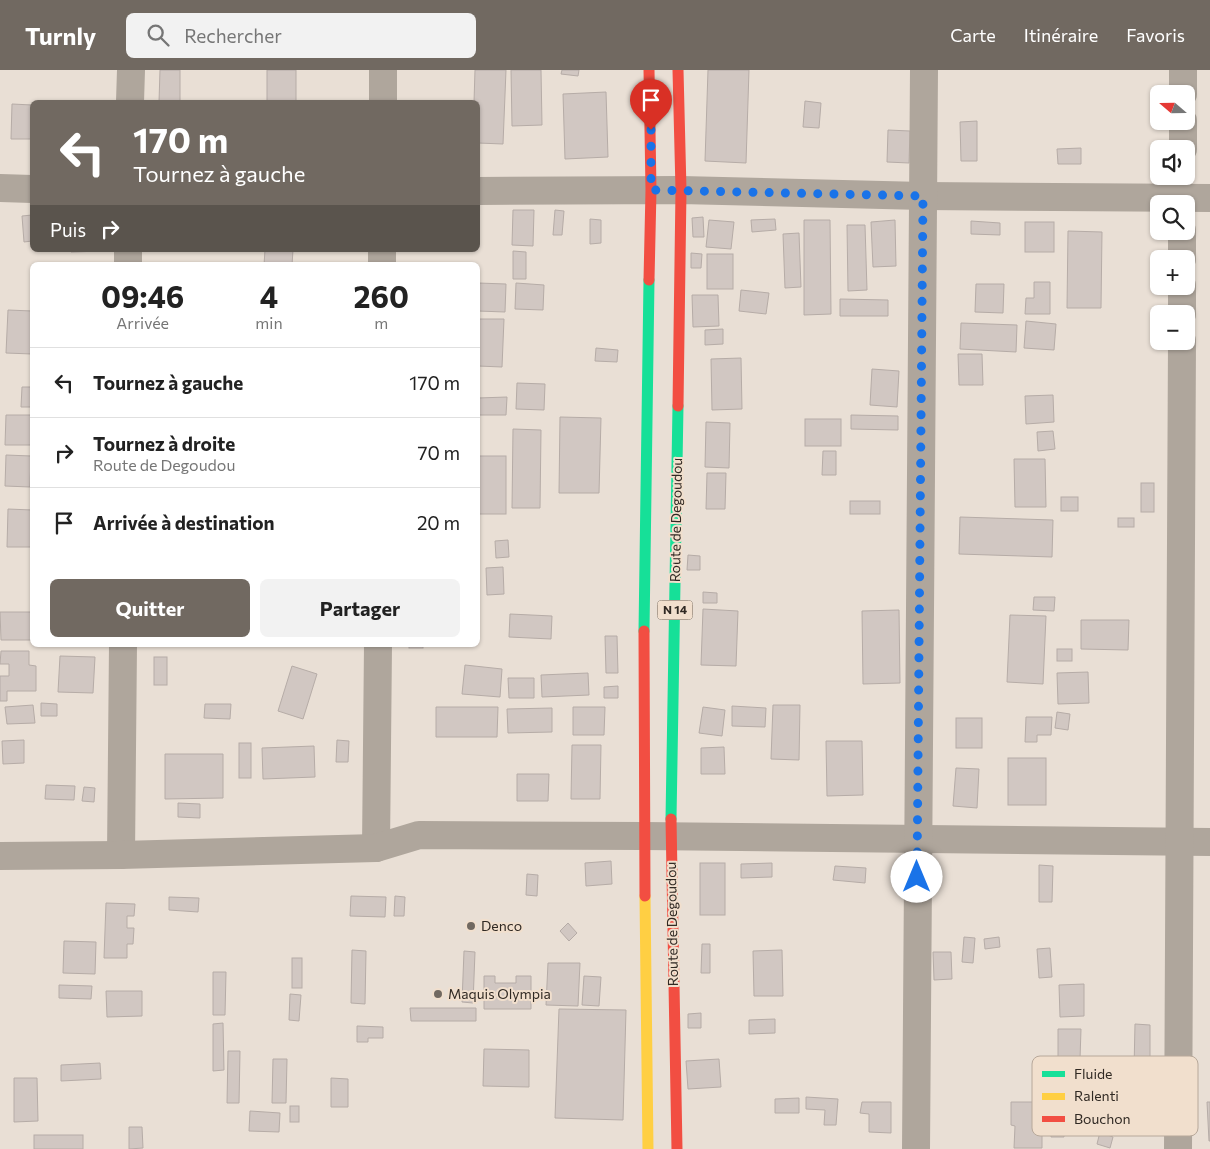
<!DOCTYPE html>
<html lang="fr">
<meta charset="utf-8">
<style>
body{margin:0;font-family:Commissioner,sans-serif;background:#f2f2f2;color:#222;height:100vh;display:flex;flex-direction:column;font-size:19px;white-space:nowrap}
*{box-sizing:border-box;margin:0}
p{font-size:16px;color:#767676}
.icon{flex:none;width:28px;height:28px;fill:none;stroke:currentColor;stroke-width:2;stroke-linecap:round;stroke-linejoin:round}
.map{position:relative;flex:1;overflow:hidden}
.sheet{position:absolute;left:30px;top:192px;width:450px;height:385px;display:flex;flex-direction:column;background:#fff;border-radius:8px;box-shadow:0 1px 4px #0004}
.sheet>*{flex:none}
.banner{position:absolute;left:30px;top:30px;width:450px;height:152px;border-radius:8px;box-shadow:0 1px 4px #0004;background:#716961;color:#fff;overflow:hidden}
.needle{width:32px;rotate:290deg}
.buttons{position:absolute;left:1150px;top:15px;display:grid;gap:10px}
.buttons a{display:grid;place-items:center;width:45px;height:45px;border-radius:8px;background:#fff;box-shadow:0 1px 4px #0004;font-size:25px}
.pin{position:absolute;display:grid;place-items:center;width:42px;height:42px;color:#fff;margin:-51px -21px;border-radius:50% 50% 50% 0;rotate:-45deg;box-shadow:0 0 5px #0007}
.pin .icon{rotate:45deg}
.me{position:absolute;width:55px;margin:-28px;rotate:0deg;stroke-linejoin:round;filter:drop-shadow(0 0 4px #0008)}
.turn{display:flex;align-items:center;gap:18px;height:105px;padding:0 20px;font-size:22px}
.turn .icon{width:65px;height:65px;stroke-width:2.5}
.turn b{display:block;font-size:35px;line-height:42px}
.then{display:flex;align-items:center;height:48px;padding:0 20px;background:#0003;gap:10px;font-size:19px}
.eta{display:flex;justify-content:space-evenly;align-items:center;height:85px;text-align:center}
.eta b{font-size:30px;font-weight:700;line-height:35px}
.cta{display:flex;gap:10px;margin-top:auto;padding:10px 20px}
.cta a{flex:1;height:58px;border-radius:8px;background:#716961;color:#fff;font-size:20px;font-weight:700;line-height:58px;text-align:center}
.cta a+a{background:#f2f2f2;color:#222}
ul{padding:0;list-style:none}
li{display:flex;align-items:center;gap:15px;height:70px;padding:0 20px;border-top:1px solid #e0e0e0}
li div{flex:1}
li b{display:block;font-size:19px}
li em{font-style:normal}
header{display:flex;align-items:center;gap:30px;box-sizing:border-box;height:70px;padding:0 25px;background:#716961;color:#fff}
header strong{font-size:24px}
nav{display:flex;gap:28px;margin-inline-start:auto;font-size:18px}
.search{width:350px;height:45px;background:#f2f2f2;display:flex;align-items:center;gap:12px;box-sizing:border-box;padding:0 18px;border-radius:8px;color:#767676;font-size:19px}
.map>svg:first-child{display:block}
.building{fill:#d1c7c2;stroke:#b6aca7}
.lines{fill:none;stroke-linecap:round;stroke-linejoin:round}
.street{stroke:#afa69c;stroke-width:28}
.fast{stroke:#16e098;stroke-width:11}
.slow{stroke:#ffcf43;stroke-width:11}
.jam{stroke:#f24e42;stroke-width:11}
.route{stroke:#1a73e8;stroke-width:9;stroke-dasharray:0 16.2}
.poi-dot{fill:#716961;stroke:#f1dfcd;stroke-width:2}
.labels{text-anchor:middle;stroke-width:4;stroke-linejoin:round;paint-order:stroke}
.shield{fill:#f1dfcd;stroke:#6a6056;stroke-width:1}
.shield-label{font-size:12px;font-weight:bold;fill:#302923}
.street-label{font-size:14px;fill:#302923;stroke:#f1dfcd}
.poi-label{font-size:14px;fill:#302923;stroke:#f1dfcd;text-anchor:start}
.key{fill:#f1dfcd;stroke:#b7a89a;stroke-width:1}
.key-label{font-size:14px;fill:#302923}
</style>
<header>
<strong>Turnly</strong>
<div class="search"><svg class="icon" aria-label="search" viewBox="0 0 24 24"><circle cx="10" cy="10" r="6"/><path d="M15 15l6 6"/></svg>Rechercher</div>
<nav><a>Carte</a><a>Itinéraire</a><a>Favoris</a></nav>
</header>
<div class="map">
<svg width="1210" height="1079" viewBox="0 0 1210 1079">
<rect width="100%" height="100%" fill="#e9dfd5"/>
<g class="building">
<path d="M160,0H180V32H159Z"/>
<rect x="267" y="0" width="29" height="32"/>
<path d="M475,0H506L503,74L478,73V32H474Z"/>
<path d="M511,0H541L542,55L512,56Z"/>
<path d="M562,0H579L578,6L561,4Z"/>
<path d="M708,0H749L746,93L705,91Z"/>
<path d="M606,22L608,87L565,89L563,24Z"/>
<path d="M805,31L821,33L819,58L803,57Z"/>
<path d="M12,34L32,35V69H11Z"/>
<path d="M977,51V91H961L960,52Z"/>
<path d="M888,60L910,61L909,93L887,92Z"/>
<path d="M1081,78V94H1058L1057,79Z"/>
<path d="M513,140H534L533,176L512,175Z"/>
<path d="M555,140L564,141L562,165H553Z"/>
<path d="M32,145V171L24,172L22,146Z"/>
<path d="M703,147L704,167H693L692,148Z"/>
<path d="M590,149L601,150V173L590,174Z"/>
<path d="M775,149L776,160L752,162L751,150Z"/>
<path d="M709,150L734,152L731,179L706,177Z"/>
<path d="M804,150H830L831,244L804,245Z"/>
<path d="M895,150L896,196L873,197L871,152Z"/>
<path d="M971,151L1000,153V165L971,164Z"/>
<rect x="1025" y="152" width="29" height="30"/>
<path d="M847,155H865L867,220L848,221Z"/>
<path d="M1068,161L1102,162L1101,238H1067Z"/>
<path d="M799,163L801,217L785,218L783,164Z"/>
<path d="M71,180H102V181L71,182Z"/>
<path d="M265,180H293L292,195H264Z"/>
<path d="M513,181L526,182V209H513Z"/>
<path d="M691,183L702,184L701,198H691Z"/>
<rect x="707" y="184" width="26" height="35"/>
<path d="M1034,212H1050V244H1025L1026,228H1034Z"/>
<path d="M478,213L506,214L505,242L478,241Z"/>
<path d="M516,213L544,215L543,240L515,239Z"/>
<path d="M976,214H1004L1003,243L975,242Z"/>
<path d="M741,220L769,223L766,244L739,241Z"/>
<path d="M692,225H718L719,256L693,257Z"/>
<path d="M840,229L888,230V246H840Z"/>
<path d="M8,240L32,241V284L6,283Z"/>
<path d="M478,249H504L502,297L478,296Z"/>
<path d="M1026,251L1056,254L1054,280L1024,278Z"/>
<path d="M961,253L1017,255L1016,282L960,279Z"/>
<path d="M723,259V274L705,275V260Z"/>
<path d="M596,278L618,280L617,292L595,291Z"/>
<path d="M958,284H982L983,315H959Z"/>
<path d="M741,288L742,339L712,340L711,289Z"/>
<path d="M872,299L899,301L897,337L870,335Z"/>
<path d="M517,313L545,314L544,340L516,339Z"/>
<path d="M22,317H32V337H21Z"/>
<path d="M1053,325L1054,352L1026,354L1025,326Z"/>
<path d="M507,327L506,345H478V328Z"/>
<path d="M6,345H32V375H5Z"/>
<path d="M851,345L898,346V360L851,359Z"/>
<path d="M560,347L601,348L599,423H559Z"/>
<rect x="805" y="349" width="36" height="27"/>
<path d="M706,352L730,353L729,398L705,397Z"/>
<path d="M513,359L541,360L540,438H512Z"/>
<path d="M1053,361L1055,379L1038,381L1037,362Z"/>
<path d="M823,381H836V405H822Z"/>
<path d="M6,385L31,386L30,417L5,416Z"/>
<rect x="479" y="386" width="27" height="58"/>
<path d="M1014,389H1045L1046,437H1015Z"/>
<path d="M707,403H726L725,439H706Z"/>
<rect x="1141" y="413" width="13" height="29"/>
<rect x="1061" y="427" width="17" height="14"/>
<rect x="850" y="431" width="30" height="13"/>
<path d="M8,439L32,440V477H7Z"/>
<path d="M960,447L1053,450L1052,487L959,484Z"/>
<rect x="1118" y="448" width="16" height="9"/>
<path d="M508,470L509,487L496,488L495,471Z"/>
<path d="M688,485L700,486V500H687Z"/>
<path d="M503,497L504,524L487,525L486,498Z"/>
<path d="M703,522L717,523V533H703Z"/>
<path d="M1034,527H1055L1054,541L1033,540Z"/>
<path d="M703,539L738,541L736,596L701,595Z"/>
<path d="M899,540L900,613L863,614L862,541Z"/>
<path d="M0,542H32V570H1Z"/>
<path d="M510,544L552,546L551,569L509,567Z"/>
<path d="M1010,545L1046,546L1043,614L1007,612Z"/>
<path d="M1081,550H1129L1128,580L1081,579Z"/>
<path d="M605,566H617L618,603H606Z"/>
<rect x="409" y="575" width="14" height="3"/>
<rect x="1057" y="579" width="15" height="12"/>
<path d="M1,581H29V595L36,596V621H7V631H0V606H9V594H0Z"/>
<path d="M60,586L95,587L93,623L58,622Z"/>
<rect x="154" y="587" width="13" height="28"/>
<path d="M465,595L502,599L500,627L462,624Z"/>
<path d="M292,596L317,604L303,649L278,641Z"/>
<path d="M1088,602L1089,633L1058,634L1057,603Z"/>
<path d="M588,603L589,625L542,627L541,605Z"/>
<path d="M508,608H534V628H509Z"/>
<path d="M618,616V628H604V617Z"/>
<path d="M41,633L57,634V646H41Z"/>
<path d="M205,634H231L230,649L204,648Z"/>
<path d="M33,635L35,653L7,654L5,637Z"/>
<path d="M773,635H800L799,690L771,689Z"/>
<path d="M732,636L766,638L765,657L732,656Z"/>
<path d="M436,637H498L497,667H436Z"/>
<path d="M573,637H605L604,665H573Z"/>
<path d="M703,637L725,640L722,666L699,663Z"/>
<path d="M552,638V662L508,663L507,639Z"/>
<path d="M1057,642L1070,644L1068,660L1055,658Z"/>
<path d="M1026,647H1052L1051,665H1037V672H1025Z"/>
<rect x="956" y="648" width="26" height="30"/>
<path d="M24,670V693L3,694L2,671Z"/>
<path d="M337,670L349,671L348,692H336Z"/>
<path d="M826,671H862L863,725L827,726Z"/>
<rect x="239" y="673" width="12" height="35"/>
<path d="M572,675H601L600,729H571Z"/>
<path d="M314,676L315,707L263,709L262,678Z"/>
<path d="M724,677L725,704H701V678Z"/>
<path d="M165,684H223V728L165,729Z"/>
<rect x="1008" y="688" width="38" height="47"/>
<path d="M956,698L979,699L977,738L953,736Z"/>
<path d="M517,704H549L548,731H517Z"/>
<path d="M46,715L75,716L74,730L45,729Z"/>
<path d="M84,717L95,718L94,732L82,731Z"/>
<path d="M178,733L200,734V748L178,747Z"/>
<path d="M611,791L612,814L586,816L585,793Z"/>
<rect x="700" y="793" width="25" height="52"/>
<path d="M772,793V807L741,808V794Z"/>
<path d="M1039,795L1053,796L1052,832H1039Z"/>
<path d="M835,796L866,798L865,813L833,810Z"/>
<path d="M527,804L538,805L537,826L526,825Z"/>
<path d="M351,826L386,827L385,847L350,846Z"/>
<path d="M395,826L405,827L404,846H394Z"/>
<path d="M169,827L199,828L198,842L169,840Z"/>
<path d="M106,833L135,834L134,846H127V858H134L133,874H127V888H104Z"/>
<path d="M568,853L577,863L569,871L560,861Z"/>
<path d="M964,867L975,868L973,893L962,892Z"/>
<path d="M999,867L1000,877L985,879L984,869Z"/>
<path d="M64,871L96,872L95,904L63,903Z"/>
<path d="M702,874H710V903H701Z"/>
<path d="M1050,878L1052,907L1039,908L1037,879Z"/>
<path d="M352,880L366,881L365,934L351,933Z"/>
<path d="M782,880L783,926H754L753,881Z"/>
<path d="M464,881L475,882L473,933L462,932Z"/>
<path d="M933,882H951L952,909L934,910Z"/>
<rect x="292" y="888" width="10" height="30"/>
<path d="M548,893H580L578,936L546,935Z"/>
<path d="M213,902H226L225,945H213Z"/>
<path d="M484,906H495V913H516V906H531V939H484Z"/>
<path d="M584,906L601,907L599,936L582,935Z"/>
<path d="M1084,914V946L1060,947L1059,915Z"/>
<path d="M59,915L92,916L91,929L59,928Z"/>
<path d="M106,921H142V946L107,947Z"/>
<path d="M290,924L301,925L299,951L289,950Z"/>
<path d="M410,938H476V951H411Z"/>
<path d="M559,939L626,940L623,1050L555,1048Z"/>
<path d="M701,943V958H688V944Z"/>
<path d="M775,949V963L749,964V950Z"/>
<path d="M223,953L224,1000L213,1001V954Z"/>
<path d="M1135,954L1150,955V999H1134Z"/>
<path d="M357,956L383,957V968H368V972H357Z"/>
<path d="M1058,959H1081L1080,989H1058Z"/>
<path d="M484,979L529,980V1017L483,1016Z"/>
<path d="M228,981H240L239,1033H227Z"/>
<path d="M273,989H287L286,1033H272Z"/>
<path d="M719,989L721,1017L688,1019L686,991Z"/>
<path d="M100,993L101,1009L61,1011V995Z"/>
<path d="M14,1008H37L38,1051L14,1052Z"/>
<path d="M331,1008L348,1009V1037H331Z"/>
<path d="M806,1027L838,1029L836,1055H824L825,1040L806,1039Z"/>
<path d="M799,1028V1043H775V1029Z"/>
<path d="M1052,1028L1065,1029L1064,1067H1051Z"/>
<path d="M862,1032H891V1063L869,1062V1044L860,1043Z"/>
<path d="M1011,1032H1042V1078H1014L1015,1056L1011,1055Z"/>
<path d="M1207,1032H1210V1071H1209Z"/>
<rect x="290" y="1036" width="9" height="16"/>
<path d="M250,1041L280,1043L279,1062L249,1061Z"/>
<path d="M129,1057H142L143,1078L129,1079Z"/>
<path d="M1100,1062L1113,1067L1110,1078L1097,1074Z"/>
<rect x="34" y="1065" width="49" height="14"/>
</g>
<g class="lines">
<g class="street">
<path d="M1183,24V0"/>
<path d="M130,32L131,0"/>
<path d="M383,32V0"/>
<path d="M1183,79V51"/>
<path d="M0,118L32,119"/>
<path d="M478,121L681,120L923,126L1210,128"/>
<path d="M1182,189V161"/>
<path d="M128,195V180"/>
<path d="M382,195V180"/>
<path d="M1182,244V216"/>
<path d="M376,778L378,575"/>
<path d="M121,785L123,575"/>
<path d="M0,786L121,785L376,778L419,765L644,766L1210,772"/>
<path d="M916,1079L924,0"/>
<path d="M1178,1079L1182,271"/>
</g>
<g class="fast">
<path d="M644,561L649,210"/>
<path d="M671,749L678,336"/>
</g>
<path class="slow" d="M645,826L648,1079"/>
<g class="jam">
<path d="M649,0L651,120L649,210"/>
<path d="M678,336L681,120L678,0"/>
<path d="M644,561L645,826"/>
<path d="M671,749L677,1079"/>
</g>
</g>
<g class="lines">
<path class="route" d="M651,60V120L923,126L917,807"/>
</g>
<g class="poi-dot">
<circle cx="471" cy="856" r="5"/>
<circle cx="438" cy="924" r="5"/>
</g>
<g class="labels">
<rect class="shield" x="657.5" y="530.5" width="35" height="19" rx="4"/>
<g class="shield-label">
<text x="675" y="544">N 14</text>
</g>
<g class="street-label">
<text transform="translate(676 450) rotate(-89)" y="5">Route de Degoudou</text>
<text transform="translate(672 854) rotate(-91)" y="5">Route de Degoudou</text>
</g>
<g class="poi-label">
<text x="481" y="861">Denco</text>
<text x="448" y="929">Maquis Olympia</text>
</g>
</g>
<rect x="1032" y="986" width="166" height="80" rx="8" class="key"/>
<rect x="1042" y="1001" width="23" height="6" fill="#16e098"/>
<rect x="1042" y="1023" width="23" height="7" fill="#ffcf43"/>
<rect x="1042" y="1046" width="23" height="6" fill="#f24e42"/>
<g class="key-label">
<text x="1074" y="1009">Fluide</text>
<text x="1074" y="1031">Ralenti</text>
<text x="1074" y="1054">Bouchon</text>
</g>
</svg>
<div class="buttons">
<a><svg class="needle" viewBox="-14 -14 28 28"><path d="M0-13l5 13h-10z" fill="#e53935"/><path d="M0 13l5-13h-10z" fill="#767676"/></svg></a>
<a><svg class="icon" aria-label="sound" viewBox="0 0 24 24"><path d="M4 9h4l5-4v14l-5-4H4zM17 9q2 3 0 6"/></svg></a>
<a><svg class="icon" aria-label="search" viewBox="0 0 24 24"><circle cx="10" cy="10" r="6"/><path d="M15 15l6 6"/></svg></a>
<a>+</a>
<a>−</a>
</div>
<div class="pin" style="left:651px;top:60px;background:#d93025"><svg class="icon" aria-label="arrive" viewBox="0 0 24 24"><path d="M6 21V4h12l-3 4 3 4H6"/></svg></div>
<svg class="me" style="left:917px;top:807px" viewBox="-20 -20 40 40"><circle r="19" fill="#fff"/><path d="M0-13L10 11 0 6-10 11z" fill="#1a73e8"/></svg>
<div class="banner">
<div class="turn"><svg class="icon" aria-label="left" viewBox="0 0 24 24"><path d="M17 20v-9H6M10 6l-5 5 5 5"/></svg><div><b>170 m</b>Tournez à gauche</div></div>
<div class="then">Puis<svg class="icon" aria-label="right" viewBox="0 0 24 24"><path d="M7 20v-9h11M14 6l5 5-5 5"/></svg></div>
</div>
<section class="sheet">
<div class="eta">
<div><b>09:46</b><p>Arrivée</p></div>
<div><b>4</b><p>min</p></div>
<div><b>260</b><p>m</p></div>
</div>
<ul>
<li><svg class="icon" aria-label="left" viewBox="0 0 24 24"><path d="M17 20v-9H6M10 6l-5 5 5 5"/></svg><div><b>Tournez à gauche</b></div><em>170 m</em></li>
<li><svg class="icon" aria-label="right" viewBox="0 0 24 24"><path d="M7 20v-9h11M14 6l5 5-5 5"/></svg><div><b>Tournez à droite</b><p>Route de Degoudou</p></div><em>70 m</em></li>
<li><svg class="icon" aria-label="arrive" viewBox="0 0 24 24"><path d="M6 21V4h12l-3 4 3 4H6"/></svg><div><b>Arrivée à destination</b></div><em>20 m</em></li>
</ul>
<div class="cta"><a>Quitter</a><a>Partager</a></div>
</section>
</div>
